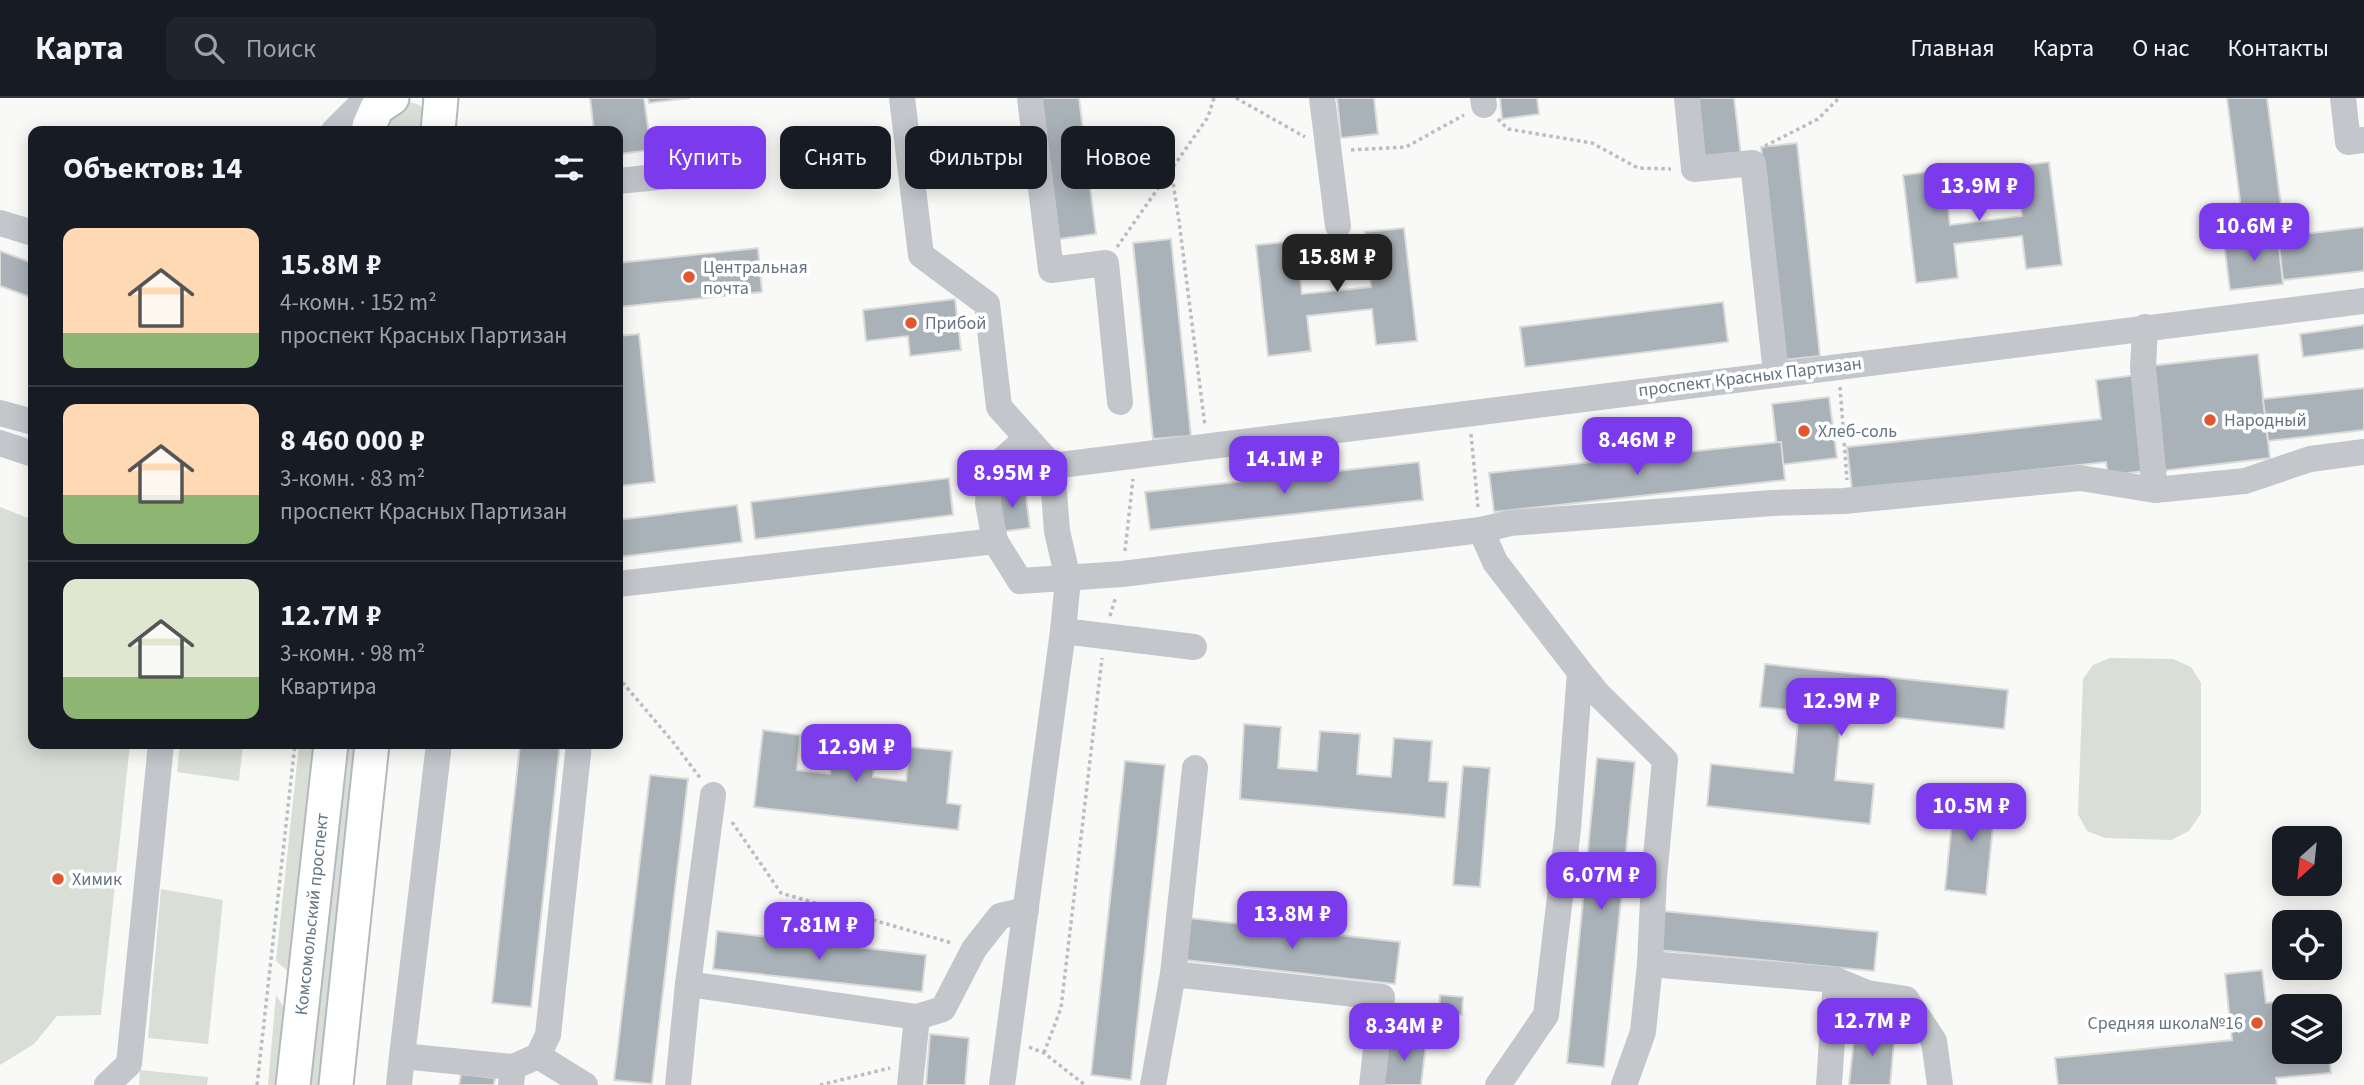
<!DOCTYPE html>
<html lang="ru">
<head>
<meta charset="utf-8">
<style>
	body { margin:0; font-family:"Source Sans 3",sans-serif; background:#20242c; color:#f1f3f6; height:100vh; display:flex; flex-direction:column; font-size:26px; white-space:nowrap }
	* { box-sizing:border-box; margin:0 }
	p { font-size:23px; color:#9ea1a6 }
	.icon { flex:none; width:38px; height:38px; fill:none; stroke:currentColor; stroke-width:2; stroke-linecap:round; stroke-linejoin:round }
	.map { position:relative; flex:1; overflow:hidden }
	.details { position:absolute; left:28px; top:28px; width:595px; height:623px; display:flex; flex-direction:column; background:#171b24; border-radius:14px; box-shadow:0 4px 18px #0003 }
	.details>* { flex:none }
	.banner { position:absolute; left:644px; top:28px; width:665px; height:63px; display:flex; gap:14px }
	.needle { width:46px; rotate:207deg }
	.tools { position:absolute; left:2272px; top:728px; display:grid; gap:14px }
	.tools a { display:grid; place-items:center; width:70px; height:70px; border-radius:14px; background:#171b24; box-shadow:0 4px 18px #0003; font-size:35px }
	.price { position:absolute; translate:-50% -60px; padding:0 16px; border-radius:14px; background:#7c3aed; color:#fff; font-size:23px; line-height:46px; filter:drop-shadow(0 2px 4px #0008) }
	.price::after { content:''; position:absolute; left:50%; top:42px; width:21px; height:16px; margin-left:-10px; background:inherit; clip-path:polygon(0 0,100% 0,50% 100%) }
	.price.selected { background:#222; color:#fff }
	ul { padding:0; list-style:none }
	li { display:flex; align-items:center; gap:21px; height:175px; padding:0 35px }
	li+li { border-top:2px solid #363941 }
	li span { display:grid; place-items:center; flex:none; width:196px; height:140px; border-radius:14px; color:#555 }
	li>.icon { margin-inline-start:auto }
	span .icon { width:84px; height:84px; fill:#fffc; stroke-width:1 }
	li b { font-size:30px }
	h2 { display:flex; justify-content:space-between; align-items:center; height:84px; padding:0 35px; font-size:30px }
	.chip { padding:0 24px; border-radius:14px; background:#171b24; box-shadow:0 4px 18px #0003; font-size:24px; line-height:63px }
	.chip.selected { background:#7c3aed; color:#fff }
	header { display:flex; align-items:center; gap:42px; box-sizing:border-box; height:98px; padding:0 35px; background:#171b24; border-bottom:2px solid #363941 }
	header strong { font-size:33px }
	nav { display:flex; gap:38px; margin-inline-start:auto; font-size:24px }
	.search { width:490px; height:63px; background:#20242c; display:flex; align-items:center; gap:18px; box-sizing:border-box; padding:0 24px; border-radius:14px; color:#9ea1a6; font-size:26px }
	.map>svg:first-child { display:block }
</style>
</head>
<body>
<header>
<strong>Карта</strong>
<div class="search"><svg class="icon" aria-label="search" viewBox="0 0 24 24"><circle cx="10" cy="10" r="6"/><path d="M15 15l6 6"/></svg>Поиск</div>
<nav><a>Главная</a><a>Карта</a><a>О нас</a><a>Контакты</a></nav>
</header>
<div class="map">
<svg width="2364" height="987" viewBox="0 0 2364 987">
	<rect width="100%" height="100%" fill="#f9f9f7"/>
	<!-- green -->
	<g fill="#d9ded6">
		<path d="M399 3C420 4 431 10 429 33H381Z"/>
		<path d="M0 409 33 422V646H130L101 917 57 918 34 946 0 967Z"/>
		<path d="M2110 560 2173 561 2191 569 2201 585V715L2189 733 2171 742 2105 740 2087 733 2078 716 2083 581 2093 567Z"/>
		<path d="M180 646H243L239 683 177 674Z"/>
		<path d="M299 646H322L296 880 276 863Z"/>
		<path d="M342 646H362L326 987H307Z"/>
		<path d="M161 791 223 802 208 946 148 940Z"/>
		<path d="M276 897 292 922 285 987H268Z"/>
		<path d="M140 972 208 979 207 987H139Z"/>
	</g>
	<!-- building -->
	<g fill="#a9b2b8" stroke="#dbdbd9" stroke-width="2">
		<path d="M590 0H644L651 52 618 56V33H594Z"/>
		<path d="M648 0H690L649 5Z"/>
		<path d="M1041 0H1079L1096 136 1059 141Z"/>
		<path d="M1337 0H1374L1378 36 1341 40Z"/>
		<path d="M1500 0H1537L1539 16 1502 21Z"/>
		<path d="M1695 0H1734L1741 58 1702 62Z"/>
		<path d="M2227 0H2267L2285 138 2245 142Z"/>
		<path d="M1797 45 1820 258 1783 262 1761 49Z"/>
		<path d="M2049 64 2062 167 2026 171 2022 138 1954 146 1958 180 1916 185 1903 77 1944 72 1950 127 2022 118 2016 68Z"/>
		<path d="M2364 129V173L2283 182 2278 139Z"/>
		<path d="M1404 130 1417 243 1376 247 1372 211 1307 218 1311 253 1268 258 1256 147 1296 143 1302 196 1371 189 1365 134Z"/>
		<path d="M2278 139 2283 186 2230 192 2224 145Z"/>
		<path d="M1171 141 1191 338 1153 341 1133 145Z"/>
		<path d="M758 150 762 194 618 209V165Z"/>
		<path d="M0 153 33 165V200L0 188Z"/>
		<path d="M955 201 961 252 910 258 908 238 866 243 863 212Z"/>
		<path d="M1723 204 1728 244 1525 269 1520 229Z"/>
		<path d="M2364 227V251L2303 259 2300 236Z"/>
		<path d="M639 236 655 384 618 388V238Z"/>
		<path d="M2258 256 2270 360 2161 373 2149 268Z"/>
		<path d="M2136 277 2147 373 2108 377 2106 364 1852 392 1847 349 2101 321 2096 282Z"/>
		<path d="M2364 290V332L2268 343 2263 301Z"/>
		<path d="M1829 299 1837 360 1779 367 1772 306Z"/>
		<path d="M1781 344 1785 382 1494 414 1489 375Z"/>
		<path d="M1419 364 1423 402 1150 432 1145 394Z"/>
		<path d="M949 380 953 417 755 441 751 404Z"/>
		<path d="M1025 390 1030 430 999 434 994 393Z"/>
		<path d="M737 407 742 444 618 459V422Z"/>
		<path d="M1765 566 2008 592 2004 631 1842 614 1835 682 1874 686 1870 726 1707 708 1711 666 1793 675 1799 613 1760 609Z"/>
		<path d="M1244 626 1281 629 1278 670 1317 673 1320 633 1360 636 1357 676 1391 679 1394 640 1432 643 1429 683 1448 684 1445 720 1240 701Z"/>
		<path d="M763 632 800 637 797 672 830 676 834 640 877 645 873 679 906 683 910 649 952 653 947 705 961 707 958 732 754 709Z"/>
		<path d="M520 646H560L531 909 492 905Z"/>
		<path d="M1597 660 1635 664 1604 969 1567 965Z"/>
		<path d="M1125 663 1165 667 1131 982 1091 977Z"/>
		<path d="M1463 668 1490 670 1480 789 1453 787Z"/>
		<path d="M650 677 688 681 652 986 614 982Z"/>
		<path d="M1955 694 1996 698 1986 797 1945 792Z"/>
		<path d="M1662 813 1878 834 1874 873 1658 852Z"/>
		<path d="M1189 820 1400 844 1395 886 1185 862Z"/>
		<path d="M717 833 926 857 922 894 713 871Z"/>
		<path d="M2262 872 2266 905 2323 899 2324 908H2284V954H2329L2331 975 2276 980 2277 987H2058L2055 960 2232 942 2225 876Z"/>
		<path d="M1440 897 1463 899 1462 917 1439 915Z"/>
		<path d="M1855 931 1895 934 1890 987H1849Z"/>
		<path d="M930 936 969 940 965 987H926Z"/>
		<path d="M1388 942 1426 946 1421 987H1383Z"/>
		<path d="M461 976 495 980 494 987H459Z"/>
	</g>
	<g fill="none" stroke-linecap="round" stroke-linejoin="round">
		<defs>
			<g id="major">
				<path d="M369 28 377 10 392 0"/>
				<path d="M438 33 441 0"/>
				<path d="M293 987 331 646"/>
				<path d="M336 987 372 646"/>
			</g>
		</defs>
		<!-- major casing -->
		<use href="#major" stroke="#b4b9bd" stroke-width="37"/>
		<!-- path -->
		<g stroke="#bbbec1" stroke-width="3.5" stroke-dasharray="3.5 3.5" stroke-linecap="butt">
			<path d="M1236 0 1305 39"/>
			<path d="M1498 21 1508 31 1592 45 1638 70 1671 71"/>
			<path d="M1765 48 1818 21 1839 0"/>
			<path d="M1351 52 1406 49 1464 17"/>
			<path d="M1171 72 1179 123 1205 328"/>
			<path d="M1117 149 1208 19 1214 0"/>
			<path d="M1840 289 1847 382"/>
			<path d="M1471 336 1478 409"/>
			<path d="M1125 453 1133 381"/>
			<path d="M1110 518 1116 498"/>
			<path d="M618 579 673 644 701 681"/>
			<path d="M732 724 781 795 952 845"/>
			<path d="M1029 949 1044 955 1085 987"/>
			<path d="M1044 955 1061 910 1102 560"/>
			<path d="M257 987 295 646"/>
			<path d="M820 987 890 970"/>
		</g>
		<!-- minor -->
		<g stroke="#c3c7cb" stroke-width="26">
			<path d="M902 0 921 157 987 206 999 309 1052 368 1057 433 1068 481 1063 533 1002 987"/>
			<path d="M1030 0 1051 172 1106 165 1120 304"/>
			<path d="M1322 0 1338 128"/>
			<path d="M1483 0 1484 7"/>
			<path d="M1687 0 1694 71 1753 65 1776 275"/>
			<path d="M2343 0 2348 44 2364 42"/>
			<path d="M334 33 365 2"/>
			<path d="M618 83 679 77"/>
			<path d="M0 125 33 135"/>
			<path d="M2145 229 2143 270 2155 392"/>
			<path d="M0 315 33 324"/>
			<path d="M1027 340 990 373 988 405 995 443 1020 483 1122 476 1481 432 1510 425 1772 405 1844 403 2080 380 2155 392 2245 383 2310 361 2364 354"/>
			<path d="M0 345 33 356"/>
			<path d="M1052 368 2364 203"/>
			<path d="M1481 432 1495 464 1580 574 1598 596 1665 662 1654 780 1650 866 1836 882 1829 987"/>
			<path d="M618 486 995 443"/>
			<path d="M1063 533 1194 549"/>
			<path d="M439 646 402 958 513 969 511 987"/>
			<path d="M1173 876 1382 899 1372 987"/>
			<path d="M1836 882 1867 895 1906 901 1934 943 1940 987"/>
			<path d="M688 886 713 697"/>
			<path d="M538 958 585 987"/>
			<path d="M513 969 538 958 548 937 579 646"/>
			<path d="M107 987 129 966 161 646"/>
			<path d="M399 987 402 958"/>
			<path d="M678 987 688 886 917 919 943 911 974 851 1000 818 1026 812"/>
			<path d="M910 987 917 919"/>
			<path d="M1153 987 1173 876 1195 670"/>
			<path d="M1498 987 1546 917 1568 731 1580 574"/>
			<path d="M1624 987 1643 934 1650 866"/>
		</g>
		<!-- major -->
		<use href="#major" stroke="#fff" stroke-width="33"/>
	</g>
	<!-- markers -->
	<g fill="#e2572e" stroke="#fff" stroke-width="2.5">
		<circle cx="689" cy="179" r="7"/>
		<circle cx="911" cy="225" r="7"/>
		<circle cx="2210" cy="322" r="7"/>
		<circle cx="1804" cy="333" r="7"/>
		<circle cx="58" cy="781" r="7"/>
		<circle cx="2257" cy="925" r="7"/>
	</g>
	<g text-anchor="middle" dominant-baseline="central" stroke-width="7" stroke-linejoin="round" paint-order="stroke">
		<!-- poi labels -->
		<g font-size="18" fill="#657582" stroke="#fff" text-anchor="start">
			<text x="703" y="169">Центральная<tspan x="703" dy="21">почта</tspan></text>
			<text x="925" y="225">Прибой</text>
			<text x="2224" y="322">Народный</text>
			<text x="1818" y="333">Хлеб-соль</text>
			<text x="72" y="781">Химик</text>
			<text x="2243" y="925" text-anchor="end">Средняя школа№16</text>
		</g>
		<!-- street labels -->
		<g font-size="18" fill="#657582" stroke="#fff">
			<text transform="translate(1750 279) rotate(-7)">проспект Красных Партизан</text>
			<text transform="translate(312 816) rotate(-84)">Комсомольский проспект</text>
		</g>
	</g>
</svg>
<div class="tools">
<a><svg class="needle" viewBox="-14 -14 28 28"><path d="M0-13l5 13h-10z" fill="#e53935"/><path d="M0 13l5-13h-10z" fill="#9ea1a6"/></svg></a>
<a><svg class="icon" aria-label="locate" viewBox="0 0 24 24"><circle cx="12" cy="12" r="6"/><path d="M12 2v4M12 18v4M2 12h4M18 12h4"/></svg></a>
<a><svg class="icon" aria-label="layers" viewBox="0 0 24 24"><path d="M12 4l9 5-9 5-9-5zM3 14l9 5 9-5"/></svg></a>
</div>
<b class="price" style="left:1979px;top:125px">13.9M ₽</b>
<b class="price" style="left:2254px;top:165px">10.6M ₽</b>
<b class="price selected" style="left:1337px;top:196px">15.8M ₽</b>
<b class="price" style="left:1637px;top:379px">8.46M ₽</b>
<b class="price" style="left:1284px;top:398px">14.1M ₽</b>
<b class="price" style="left:1012px;top:412px">8.95M ₽</b>
<b class="price" style="left:1841px;top:640px">12.9M ₽</b>
<b class="price" style="left:856px;top:686px">12.9M ₽</b>
<b class="price" style="left:1971px;top:745px">10.5M ₽</b>
<b class="price" style="left:1601px;top:814px">6.07M ₽</b>
<b class="price" style="left:1292px;top:853px">13.8M ₽</b>
<b class="price" style="left:819px;top:864px">7.81M ₽</b>
<b class="price" style="left:1872px;top:960px">12.7M ₽</b>
<b class="price" style="left:1404px;top:965px">8.34M ₽</b>
<div class="banner">
<a class="chip selected">Купить</a>
<a class="chip">Снять</a>
<a class="chip">Фильтры</a>
<a class="chip">Новое</a>
</div>
<section class="details">
<h2>Объектов: 14<svg class="icon" aria-label="filters" viewBox="0 0 24 24"><path d="M4 7h16M4 17h16"/><circle cx="9" cy="7" r="2"/><circle cx="15" cy="17" r="2"/></svg></h2>
<ul>
<li><span style="background:linear-gradient(#ffd9b3 75%,#8fb573 0)"><svg class="icon" aria-label="home" viewBox="0 0 24 24"><path d="M3 11l9-7 9 7M6 9v11h12V9"/></svg></span><div><b>15.8M ₽</b><p>4-комн. · 152 m²</p><p>проспект Красных Партизан</p></div></li>
<li><span style="background:linear-gradient(#ffd9b3 65%,#8fb573 0)"><svg class="icon" aria-label="home" viewBox="0 0 24 24"><path d="M3 11l9-7 9 7M6 9v11h12V9"/></svg></span><div><b>8 460 000 ₽</b><p>3-комн. · 83 m²</p><p>проспект Красных Партизан</p></div></li>
<li><span style="background:linear-gradient(#dfe7d0 70%,#8fb573 0)"><svg class="icon" aria-label="home" viewBox="0 0 24 24"><path d="M3 11l9-7 9 7M6 9v11h12V9"/></svg></span><div><b>12.7M ₽</b><p>3-комн. · 98 m²</p><p>Квартира</p></div></li>
</ul>
</section>
</div>
</body>
</html>
